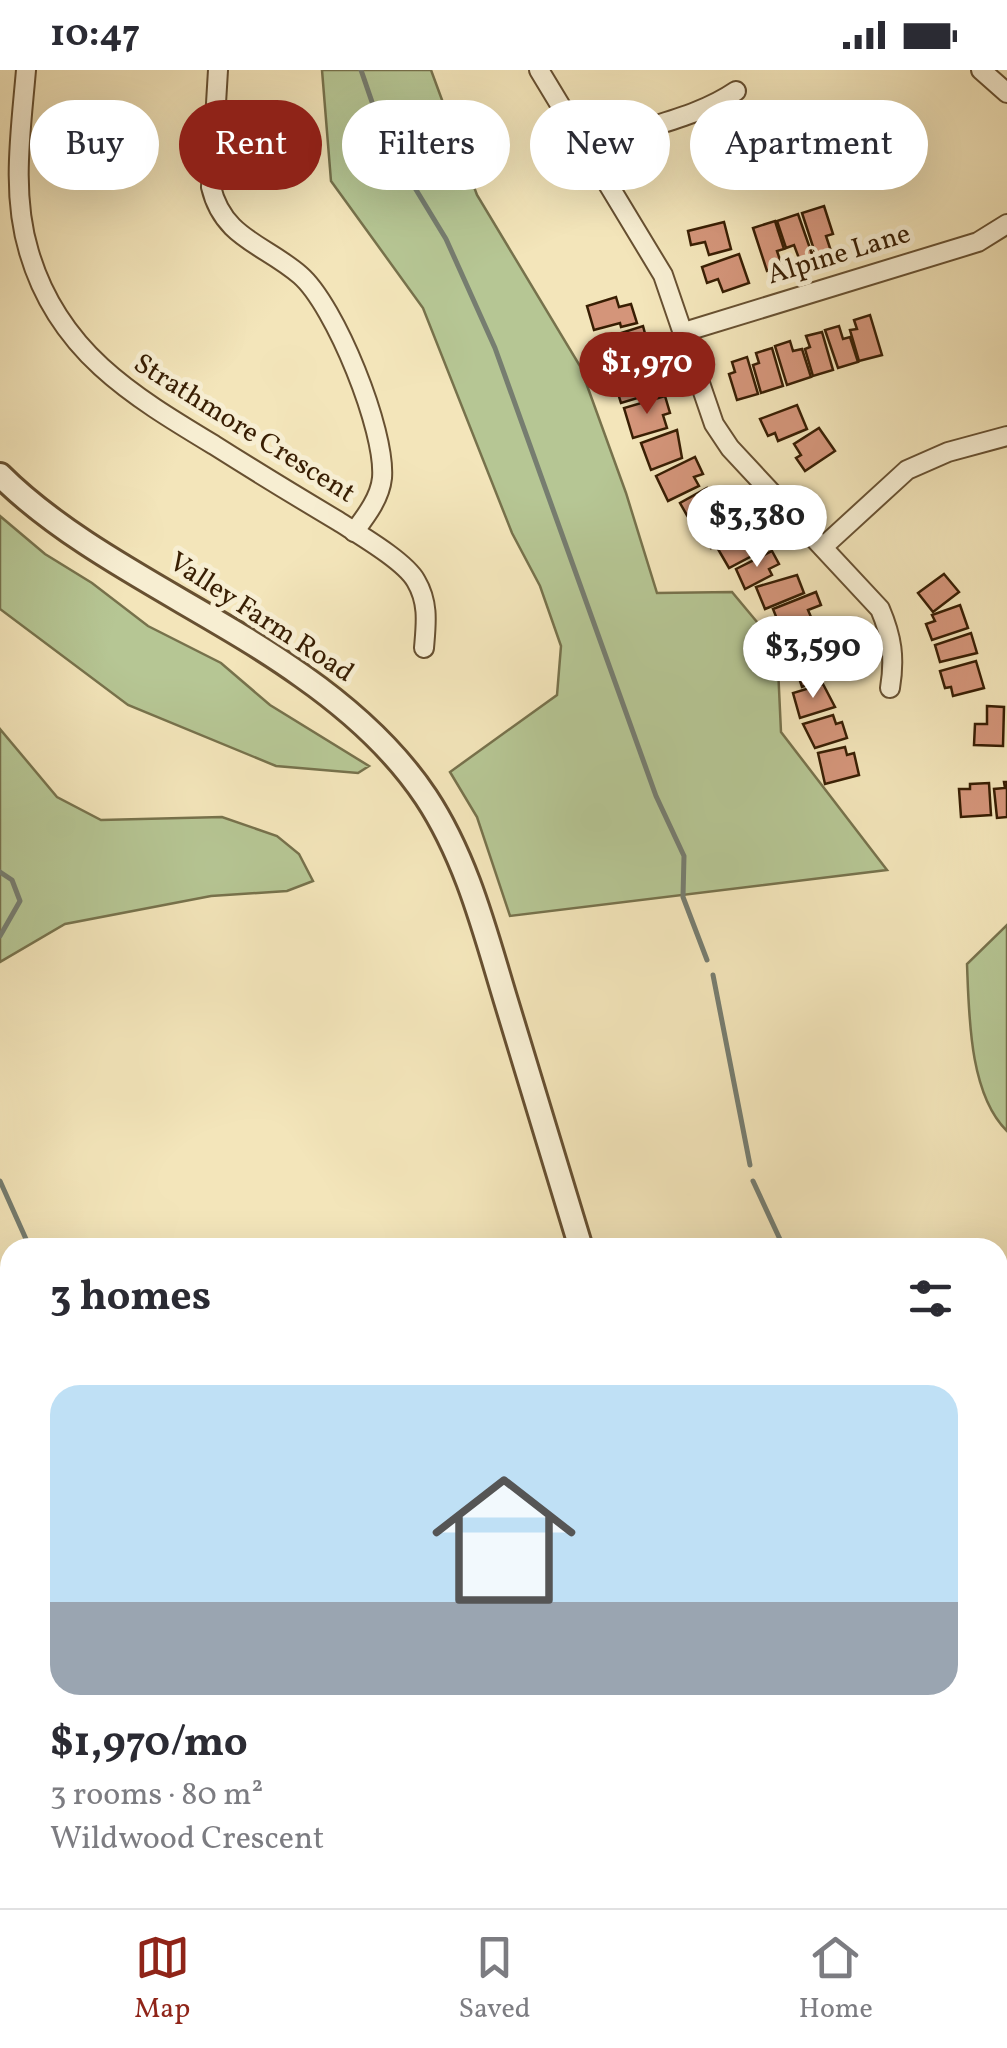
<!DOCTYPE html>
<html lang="en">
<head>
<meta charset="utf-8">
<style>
	body { margin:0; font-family:Vollkorn,serif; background:#f2f2f3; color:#2b2b33; height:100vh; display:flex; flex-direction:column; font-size:38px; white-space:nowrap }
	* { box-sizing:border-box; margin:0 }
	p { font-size:32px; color:#7c7c81 }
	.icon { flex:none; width:55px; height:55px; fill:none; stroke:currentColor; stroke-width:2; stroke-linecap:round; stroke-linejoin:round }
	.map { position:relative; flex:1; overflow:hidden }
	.sheet { position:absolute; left:0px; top:1168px; width:1008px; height:672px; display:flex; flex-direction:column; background:#fff; border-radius:30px 30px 0 0; box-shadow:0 10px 40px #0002 }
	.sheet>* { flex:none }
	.top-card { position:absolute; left:30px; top:30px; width:948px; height:90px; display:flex; gap:20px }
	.price { position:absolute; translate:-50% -85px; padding:0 22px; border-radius:35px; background:#fff; color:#222; font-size:32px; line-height:65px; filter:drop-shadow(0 2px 5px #0008) }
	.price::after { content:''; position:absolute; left:50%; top:60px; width:30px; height:22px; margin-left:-15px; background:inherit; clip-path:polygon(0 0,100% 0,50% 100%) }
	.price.current { background:#8f2418; color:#fff }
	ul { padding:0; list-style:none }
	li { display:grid; align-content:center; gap:20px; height:530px; padding:0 50px }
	li span { display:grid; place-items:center; height:310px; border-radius:30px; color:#555 }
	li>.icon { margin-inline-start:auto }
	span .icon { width:180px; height:180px; fill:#fffc; stroke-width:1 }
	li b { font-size:42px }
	h2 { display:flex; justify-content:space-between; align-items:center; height:120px; padding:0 50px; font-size:42px }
	.pill { padding:0 35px; border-radius:45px; background:#fff; box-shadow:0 10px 40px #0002; font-size:35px; line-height:90px }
	.pill.current { background:#8f2418; color:#fff }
	.status { display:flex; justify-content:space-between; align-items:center; height:70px; padding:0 50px; background:#fff; direction:ltr }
	.status svg { height:28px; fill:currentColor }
	.menu { display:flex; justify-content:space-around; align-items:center; height:140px; border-top:2px solid #e1e1e2; background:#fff; font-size:28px; color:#7c7c81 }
	.menu a { display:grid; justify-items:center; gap:5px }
	.menu .current { color:#8f2418 }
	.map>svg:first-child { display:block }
</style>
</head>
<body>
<div class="status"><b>10:47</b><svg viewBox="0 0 49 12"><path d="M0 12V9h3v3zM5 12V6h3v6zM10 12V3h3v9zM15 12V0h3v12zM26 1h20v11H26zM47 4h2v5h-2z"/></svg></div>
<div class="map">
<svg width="1007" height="1838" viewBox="0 0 1007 1838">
	<rect width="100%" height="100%" fill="#f3e5ba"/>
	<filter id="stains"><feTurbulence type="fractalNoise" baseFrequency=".002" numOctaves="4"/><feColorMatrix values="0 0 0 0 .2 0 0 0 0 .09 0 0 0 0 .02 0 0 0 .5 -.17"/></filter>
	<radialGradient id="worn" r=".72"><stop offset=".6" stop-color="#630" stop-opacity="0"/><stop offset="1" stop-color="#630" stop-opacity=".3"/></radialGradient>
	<!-- green -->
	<g fill="#b6c694" stroke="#77724c" stroke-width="2.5">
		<path d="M322 0H431L477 125 580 296 626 423 657 523 732 522 777 576 781 662 887 800 510 846 477 747 450 702 557 625 561 576 540 516 512 463 423 238 331 111Z"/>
		<path d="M0 446 45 484 92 513 148 556 221 593 270 635 369 696 358 703 276 696 128 635 0 539Z"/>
		<path d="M0 659 57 727 101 750 222 747 277 766 299 784 313 811 287 821 211 826 65 854 0 892Z"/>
		<path d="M1007 855V1061C969 1024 969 944 967 894Z"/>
		<path d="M998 1198 1007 1205V1756L998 1767Z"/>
	</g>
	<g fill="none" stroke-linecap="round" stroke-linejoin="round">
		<!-- stream -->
		<g stroke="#767d70" stroke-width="5">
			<path d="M361 0 384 67 446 169 495 278 656 726 684 786 683 827 707 890"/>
			<path d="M0 802 12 810 20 831 0 866"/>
			<path d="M713 905 750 1095"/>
			<path d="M0 1111 30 1178"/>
			<path d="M753 1111 784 1178"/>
			<path d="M998 1207 1007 1209"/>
		</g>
	</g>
	<!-- building -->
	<g fill="#d4957a" stroke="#381e03" stroke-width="2.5">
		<path d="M824 136 833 164 826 166 831 181 816 186 802 143Z"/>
		<path d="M798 144 813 187 800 191 794 175 786 178 777 151Z"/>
		<path d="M775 151 784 179 777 181 782 196 767 201 753 158Z"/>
		<path d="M724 152 731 179 709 185 705 172 691 175 688 161Z"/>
		<path d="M739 184 749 213 723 222 718 209 707 213 702 197Z"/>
		<path d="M616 227 619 237 631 234 637 253 621 257 620 253 594 260 587 236Z"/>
		<path d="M870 245 882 285 859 291 850 260 857 259 854 250Z"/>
		<path d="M643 256 647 271 638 274 642 287 610 296 602 269Z"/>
		<path d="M839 256 843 269 850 267 858 292 838 298 825 260Z"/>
		<path d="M822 262 833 300 813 306 805 279 810 277 806 266Z"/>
		<path d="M790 271 793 281 802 279 811 307 787 315 775 276Z"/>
		<path d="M772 278 783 316 761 323 753 295 759 293 756 283Z"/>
		<path d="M747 287 758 324 737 330 729 304 735 302 732 292Z"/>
		<path d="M645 294 649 308 656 306 661 321 621 333 612 304Z"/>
		<path d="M665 326 670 343 663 345 667 358 633 368 624 338Z"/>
		<path d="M797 335 807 359 778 371 775 363 768 366 760 349Z"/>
		<path d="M819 358 835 381 805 401 796 388 801 385 794 374Z"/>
		<path d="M677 360 682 388 651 400 641 373Z"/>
		<path d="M695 387 703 404 694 407 699 416 668 431 656 406Z"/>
		<path d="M707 418 712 427 720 423 728 436 693 456 680 433Z"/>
		<path d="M734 438 746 457 711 478 699 459Z"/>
		<path d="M758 462 767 478 729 498 718 479Z"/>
		<path d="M772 481 779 494 769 499 772 505 745 519 736 499Z"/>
		<path d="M944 504 959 522 933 542 918 523Z"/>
		<path d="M797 505 804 523 765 539 756 517Z"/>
		<path d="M816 522 821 535 808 540 811 547 781 559 773 539Z"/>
		<path d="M960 535 968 558 932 570 926 554 935 551 932 545Z"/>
		<path d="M836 548 841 561 827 566 830 575 801 585 793 564Z"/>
		<path d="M971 563 977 583 940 592 935 575Z"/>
		<path d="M828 581 833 606 802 617 794 593Z"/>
		<path d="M976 591 984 618 953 626 951 617 945 618 940 601Z"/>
		<path d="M823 614 835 637 800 648 793 623Z"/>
		<path d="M987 636 1004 637 1003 676 974 675 975 654H987Z"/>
		<path d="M833 645 836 654 842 652 847 668 815 678 803 654Z"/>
		<path d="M845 677 847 685 854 683 859 705 825 714 818 683Z"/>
		<path d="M1004 712H1007V747L997 748 994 719 1005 718Z"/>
		<path d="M989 713 991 745 961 747 959 719H970V714Z"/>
	</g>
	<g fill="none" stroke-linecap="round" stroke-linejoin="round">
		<defs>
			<g id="minor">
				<path d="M26 0C21 60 11 123 29 182 58 281 131 325 214 375 255 401 296 426 338 451 358 464 405 491 416 511 429 533 426 554 424 578"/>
				<path d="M218 0 211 117C223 168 264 174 300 205 335 235 386 361 382 408 380 428 366 446 354 462"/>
				<path d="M539 0 663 205 714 354 730 378 880 539C892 567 895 588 890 618"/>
				<path d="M981 0 1007 23"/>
				<path d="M589 80C637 56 692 51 736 21"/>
				<path d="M684 262 978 172 1007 154"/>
				<path d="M823 477 907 400 948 382 1007 366"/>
				<path d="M0 1663 10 1667"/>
				<path d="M132 1830 134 1838"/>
				<path d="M607 1830 609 1838"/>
			</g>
			<g id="tertiary">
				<path d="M0 405C80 485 209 539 302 606 349 639 394 679 426 727 467 789 485 862 506 931 531 1013 556 1095 581 1178"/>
				<path d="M834 1830 840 1838"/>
			</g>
		</defs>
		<!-- minor casing -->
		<use href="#minor" stroke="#675031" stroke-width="22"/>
		<!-- tertiary casing -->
		<use href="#tertiary" stroke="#675031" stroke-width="28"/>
		<!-- minor -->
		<use href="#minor" stroke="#f7eed2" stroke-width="18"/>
		<!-- tertiary -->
		<use href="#tertiary" stroke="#f7eed2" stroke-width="22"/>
	</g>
	<g text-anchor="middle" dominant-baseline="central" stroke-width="10" stroke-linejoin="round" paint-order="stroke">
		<!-- street labels -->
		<g font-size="28" fill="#381e03" stroke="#f7eed2">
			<text transform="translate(839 185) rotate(-17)">Alpine Lane</text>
			<text transform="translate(244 359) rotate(32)">Strathmore Crescent</text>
			<text transform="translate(261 548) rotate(33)">Valley Farm Road</text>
		</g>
	</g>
	<rect width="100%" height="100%" filter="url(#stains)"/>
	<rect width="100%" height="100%" fill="url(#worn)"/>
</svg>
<b class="price current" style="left:647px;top:347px">$1,970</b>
<b class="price" style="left:757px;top:500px">$3,380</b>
<b class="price" style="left:813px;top:631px">$3,590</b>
<div class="top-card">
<a class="pill">Buy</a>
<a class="pill current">Rent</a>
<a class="pill">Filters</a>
<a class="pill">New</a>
<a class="pill">Apartment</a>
</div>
<section class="sheet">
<h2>3 homes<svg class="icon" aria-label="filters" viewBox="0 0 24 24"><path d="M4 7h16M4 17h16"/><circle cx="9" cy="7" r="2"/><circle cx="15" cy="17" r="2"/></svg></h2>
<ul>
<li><span style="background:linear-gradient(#bfe0f5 70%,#9aa5b1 0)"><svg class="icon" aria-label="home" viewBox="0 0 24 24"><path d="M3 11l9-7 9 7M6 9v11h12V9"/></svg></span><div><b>$1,970/mo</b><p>3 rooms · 80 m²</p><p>Wildwood Crescent</p></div></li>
</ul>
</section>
</div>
<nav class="menu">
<a class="current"><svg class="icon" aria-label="map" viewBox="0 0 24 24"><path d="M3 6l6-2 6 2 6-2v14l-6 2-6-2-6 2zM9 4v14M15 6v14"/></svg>Map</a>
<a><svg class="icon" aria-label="saved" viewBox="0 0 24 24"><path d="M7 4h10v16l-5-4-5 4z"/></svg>Saved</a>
<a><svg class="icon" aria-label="home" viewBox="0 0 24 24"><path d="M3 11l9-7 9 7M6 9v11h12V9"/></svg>Home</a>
</nav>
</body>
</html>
